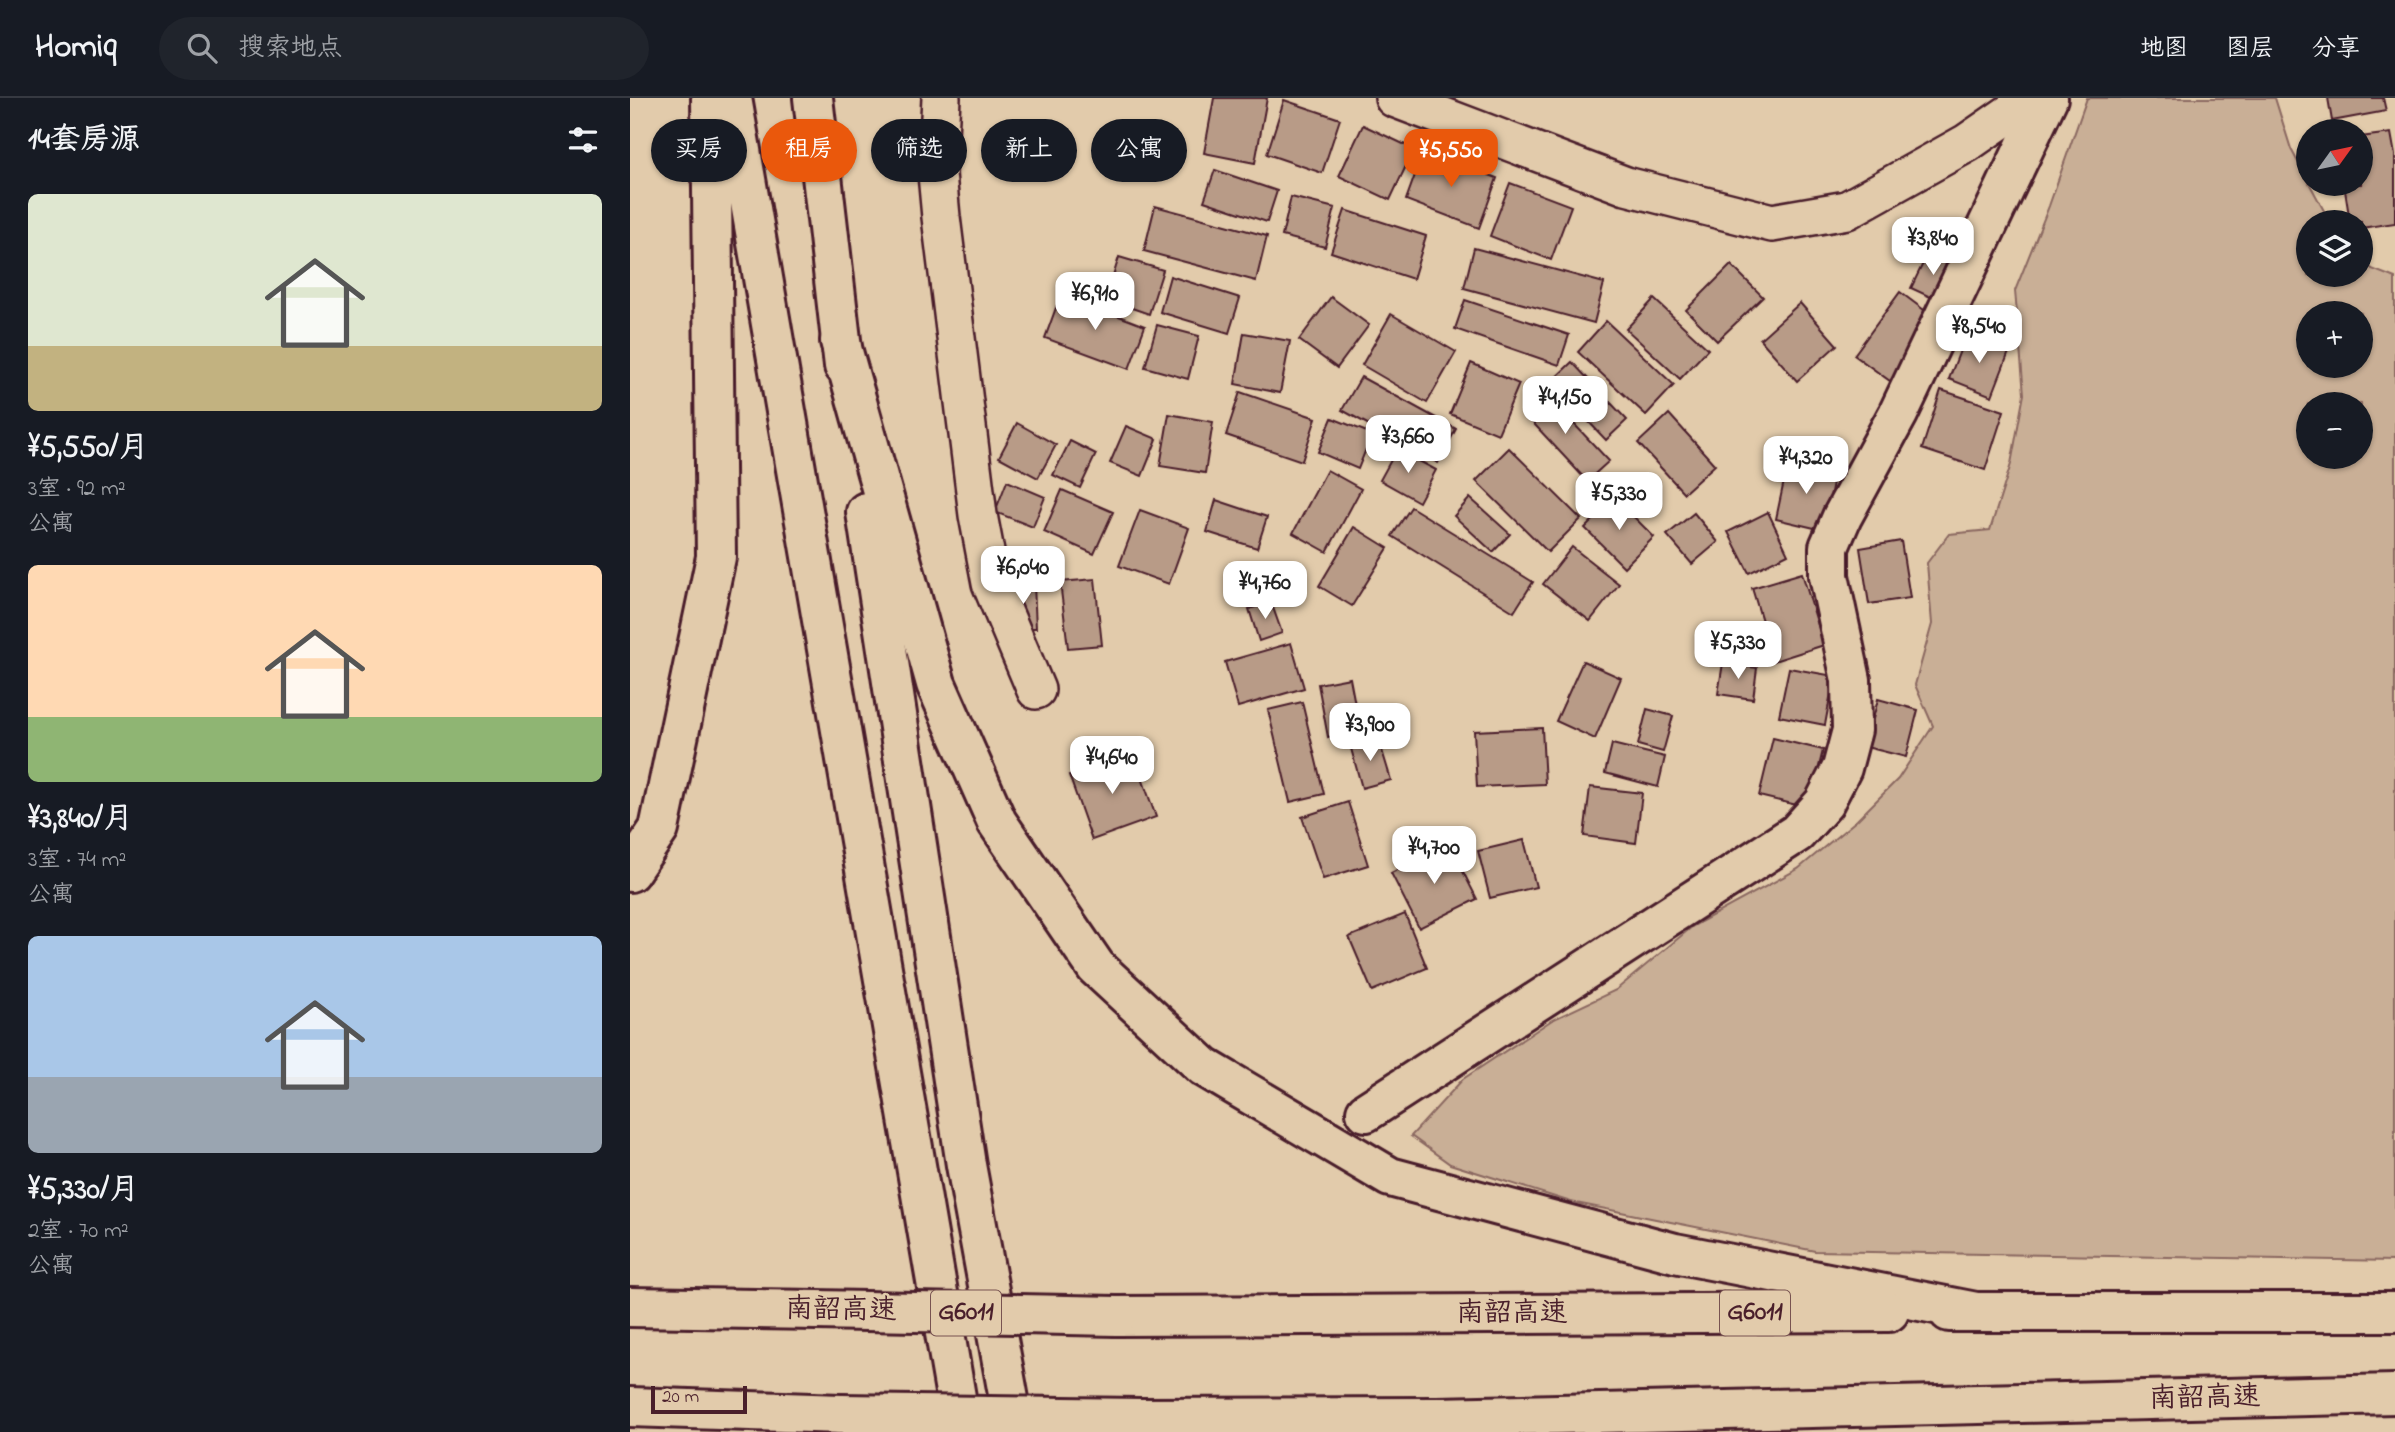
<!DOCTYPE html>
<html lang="zh">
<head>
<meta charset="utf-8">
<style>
	body { margin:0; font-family:"Indie Flower","LXGW WenKai TC",sans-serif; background:#20242c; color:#f1f3f6; height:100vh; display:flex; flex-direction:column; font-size:26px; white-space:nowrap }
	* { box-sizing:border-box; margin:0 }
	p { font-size:23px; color:#9ea1a6 }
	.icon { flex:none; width:38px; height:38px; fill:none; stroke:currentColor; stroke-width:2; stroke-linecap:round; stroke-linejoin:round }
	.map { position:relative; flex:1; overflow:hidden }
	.panel { display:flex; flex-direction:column; background:#171b24; width:630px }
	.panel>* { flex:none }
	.banner { position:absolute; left:21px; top:21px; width:665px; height:63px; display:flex; gap:14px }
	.needle { width:46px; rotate:57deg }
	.fabs { position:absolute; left:1666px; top:21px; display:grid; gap:14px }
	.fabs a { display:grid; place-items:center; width:77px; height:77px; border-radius:50%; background:#171b24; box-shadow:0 2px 5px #0004; font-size:35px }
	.scale { position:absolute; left:21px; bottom:18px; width:96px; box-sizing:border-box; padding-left:7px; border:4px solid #4a1f2b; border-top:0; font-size:19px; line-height:24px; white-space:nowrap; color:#4a1f2b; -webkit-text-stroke:5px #e2cbab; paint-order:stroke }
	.price { position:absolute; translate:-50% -60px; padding:0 16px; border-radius:14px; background:#fff; color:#222; font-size:23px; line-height:46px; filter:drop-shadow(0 2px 4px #0008) }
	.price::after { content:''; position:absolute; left:50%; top:42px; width:21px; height:16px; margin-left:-10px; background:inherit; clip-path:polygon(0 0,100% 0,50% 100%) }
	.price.on { background:#ea580c; color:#fff }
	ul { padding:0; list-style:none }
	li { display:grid; align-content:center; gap:14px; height:371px; padding:0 28px }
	li span { display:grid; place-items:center; height:217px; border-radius:10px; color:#555 }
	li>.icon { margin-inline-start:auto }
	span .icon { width:126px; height:126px; fill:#fffc; stroke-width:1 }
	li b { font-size:30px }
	h2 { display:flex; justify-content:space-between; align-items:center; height:84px; padding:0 28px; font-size:30px }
	.tag { padding:0 24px; border-radius:32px; background:#171b24; box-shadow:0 2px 5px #0004; font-size:24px; line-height:63px }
	.tag.on { background:#ea580c; color:#fff }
	header { display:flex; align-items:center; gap:42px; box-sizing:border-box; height:98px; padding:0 35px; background:#171b24; border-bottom:2px solid #363941 }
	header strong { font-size:33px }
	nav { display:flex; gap:38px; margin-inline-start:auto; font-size:24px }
	.search { width:490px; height:63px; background:#20242c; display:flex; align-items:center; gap:18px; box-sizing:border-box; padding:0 24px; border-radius:38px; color:#9ea1a6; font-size:26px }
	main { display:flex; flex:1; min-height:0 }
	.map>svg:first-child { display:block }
</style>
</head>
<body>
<header>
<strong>Homiq</strong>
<div class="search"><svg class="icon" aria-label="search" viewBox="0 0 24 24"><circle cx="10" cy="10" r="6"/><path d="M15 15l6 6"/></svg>搜索地点</div>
<nav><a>地图</a><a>图层</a><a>分享</a></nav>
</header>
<main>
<section class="panel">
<h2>14套房源<svg class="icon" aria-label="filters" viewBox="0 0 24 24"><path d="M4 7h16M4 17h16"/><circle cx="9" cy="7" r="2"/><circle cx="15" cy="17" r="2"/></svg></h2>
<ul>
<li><span style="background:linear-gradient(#dfe7d0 70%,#c2b280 0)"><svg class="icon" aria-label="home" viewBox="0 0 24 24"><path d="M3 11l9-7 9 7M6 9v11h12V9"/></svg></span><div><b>¥5,550/月</b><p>3室 · 92 m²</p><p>公寓</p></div></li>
<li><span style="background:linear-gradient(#ffd9b3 70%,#8fb573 0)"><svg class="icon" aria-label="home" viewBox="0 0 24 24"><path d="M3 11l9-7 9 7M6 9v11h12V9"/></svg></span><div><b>¥3,840/月</b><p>3室 · 74 m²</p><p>公寓</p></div></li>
<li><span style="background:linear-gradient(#a9c7e8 65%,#9aa5b1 0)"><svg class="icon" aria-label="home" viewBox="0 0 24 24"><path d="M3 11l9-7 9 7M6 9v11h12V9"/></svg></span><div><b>¥5,330/月</b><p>2室 · 70 m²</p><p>公寓</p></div></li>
</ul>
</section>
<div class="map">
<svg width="1765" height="1334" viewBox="0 0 1765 1334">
	<rect width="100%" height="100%" fill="#e2cbab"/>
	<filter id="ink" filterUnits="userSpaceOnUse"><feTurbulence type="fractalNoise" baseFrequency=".0143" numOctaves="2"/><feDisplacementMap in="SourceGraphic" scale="14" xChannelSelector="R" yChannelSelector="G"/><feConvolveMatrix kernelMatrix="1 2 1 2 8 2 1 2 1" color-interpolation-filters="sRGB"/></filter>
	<g filter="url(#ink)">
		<!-- green -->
		<path fill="#c9af96" stroke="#8a6760" stroke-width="2" fill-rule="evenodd" d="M1457 0H1645L1661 51 1700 124H1678V177H1731V160L1742 171 1765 180V1163L1185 1153 941 1104 820 1066 781 1038 833 981 922 922 986 892 1063 828 1168 771 1227 722 1268 681 1303 628 1285 587 1302 526 1297 465 1319 436 1360 432 1381 366 1394 296 1385 193 1419 108ZM1678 215H1731V268H1678ZM1678 306H1731V359H1678Z"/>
		<!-- building -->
		<g fill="#b89b87" stroke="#4a1f2b" stroke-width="2">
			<path d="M584 0H637L625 65 574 55Z"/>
			<path d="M1698 0H1753L1756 13 1702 23Z"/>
			<path d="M654 2 710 21 692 75 637 56Z"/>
			<path d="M733 27 784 51 760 102 709 78Z"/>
			<path d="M1761 35 1765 57V125L1731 130V124H1720L1714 86H1731V39Z"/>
			<path d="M794 52 867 80 849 130 776 102Z"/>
			<path d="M585 72 647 93 637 124 574 103Z"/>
			<path d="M880 85 941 108 921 162 860 138Z"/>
			<path d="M661 99 705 110 695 149 652 138Z"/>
			<path d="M525 108 637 138 626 183 514 153Z"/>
			<path d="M715 112 796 138 783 181 701 154Z"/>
			<path d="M844 150 974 185 964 225 834 190Z"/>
			<path d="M1298 155 1326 168 1309 203 1281 190Z"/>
			<path d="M489 159 533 172 519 216 476 201Z"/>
			<path d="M1101 167 1133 199 1087 243 1056 212Z"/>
			<path d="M540 178 610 200 599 235 530 214Z"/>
			<path d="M1270 194 1306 221 1260 283 1224 257Z"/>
			<path d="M431 196 515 228 499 271 415 240Z"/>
			<path d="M701 199 739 227 707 270 669 242Z"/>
			<path d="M1024 201 1078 251 1050 281 996 231Z"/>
			<path d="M835 202 939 237 929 267 825 231Z"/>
			<path d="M1170 205 1207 247 1167 283 1130 241Z"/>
			<path d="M761 216 826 254 797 305 732 267Z"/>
			<path d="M976 223 1044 287 1016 317 948 254Z"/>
			<path d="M527 227 569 238 558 281 515 269Z"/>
			<path d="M614 235 660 243 650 295 605 286Z"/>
			<path d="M1336 237 1379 254 1362 298 1319 281Z"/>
			<path d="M942 264 997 322 976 342 921 284Z"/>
			<path d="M841 265 889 286 868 336 820 316Z"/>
			<path d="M731 279 826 331 808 365 712 312Z"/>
			<path d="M1311 292 1374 313 1355 372 1292 351Z"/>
			<path d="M913 293 979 363 957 383 892 313Z"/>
			<path d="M610 294 686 320 672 363 596 337Z"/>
			<path d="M539 316 583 324 575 375 530 368Z"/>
			<path d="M1039 316 1085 367 1054 395 1008 345Z"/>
			<path d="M702 320 742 336 728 371 688 354Z"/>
			<path d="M387 325 426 347 408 380 369 359Z"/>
			<path d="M496 328 527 341 512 378 480 365Z"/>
			<path d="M440 343 466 356 450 390 423 377Z"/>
			<path d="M879 350 951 421 918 454 846 383Z"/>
			<path d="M767 351 806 372 789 404 750 382Z"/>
			<path d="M1158 364 1205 375 1193 432 1146 421Z"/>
			<path d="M697 372 731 391 697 454 663 435Z"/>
			<path d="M377 383 415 399 403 429 365 414Z"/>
			<path d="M432 392 483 414 464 456 414 434Z"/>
			<path d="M840 400 880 436 863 454 824 418Z"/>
			<path d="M985 400 1024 439 994 469 955 430Z"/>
			<path d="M586 402 637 419 627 450 577 434Z"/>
			<path d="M781 409 903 484 884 514 762 438Z"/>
			<path d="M510 412 559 430 539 486 489 468Z"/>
			<path d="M1138 414 1158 456 1119 475 1098 434Z"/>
			<path d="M1064 415 1088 444 1062 466 1037 437Z"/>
			<path d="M724 429 758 450 722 508 689 488Z"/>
			<path d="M1271 443 1280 500 1239 506 1230 450Z"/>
			<path d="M942 449 989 486 960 523 913 486Z"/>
			<path d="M1172 475 1194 547 1144 563 1122 490Z"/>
			<path d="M465 481 472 547 438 550 430 484Z"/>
			<path d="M380 486H404L406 530H382Z"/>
			<path d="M641 504 652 535 629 543 619 511Z"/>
			<path d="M661 545 674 590 608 609 595 564Z"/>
			<path d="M953 563 991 580 965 641 926 623Z"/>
			<path d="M1093 565 1127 570 1123 601 1088 596Z"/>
			<path d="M1159 570 1204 578 1195 627 1149 618Z"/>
			<path d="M720 580 730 633 698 639 688 586Z"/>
			<path d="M1248 601 1288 612 1276 659 1236 649Z"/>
			<path d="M672 604 694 696 660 704 638 612Z"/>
			<path d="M1017 611 1043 618 1033 654 1008 647Z"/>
			<path d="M912 630 915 686 847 689 844 633Z"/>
			<path d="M748 639 761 682 732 690 720 647Z"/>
			<path d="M1143 640 1193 652 1179 710 1129 698Z"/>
			<path d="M982 646 1035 659 1028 689 975 675Z"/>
			<path d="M503 655 526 719 462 742 439 677Z"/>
			<path d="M960 689 1012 695 1006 745 954 738Z"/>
			<path d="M718 704 738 767 693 781 672 719Z"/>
			<path d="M894 742 906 789 860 800 848 753Z"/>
			<path d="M819 746 847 801 789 830 761 775Z"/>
			<path d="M775 816 797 870 742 893 719 839Z"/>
		</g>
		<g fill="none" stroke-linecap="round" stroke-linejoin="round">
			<defs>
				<g id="street">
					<path d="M311 0 307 76 311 119 348 417 361 485 406 592"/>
					<path d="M764 0 996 88 1142 125 1217 112 1337 45 1402 0"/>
				</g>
				<path id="secondary" d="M736 1014 1167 735 1194 705 1212 670 1222 632 1221 582 1199 478V449L1212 419 1268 316 1418 0"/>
				<g id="highway">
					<path d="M102 0 332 1334"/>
					<path d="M183 0 214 268"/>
					<path d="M210 243 306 586 367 724 466 869 574 969 760 1079 1045 1155 1346 1214"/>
					<path d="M236 414 336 1067 385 1334"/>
					<path d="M0 774 29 731 86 459 81 0"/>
					<path d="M0 1209 187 1212"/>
					<path d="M1319 1214H1765"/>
					<path d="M486 1218 1259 1214"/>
					<path d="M0 1309 211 1316"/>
					<path d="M509 1320 807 1319 1765 1296"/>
				</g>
			</defs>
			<!-- street casing -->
			<use href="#street" stroke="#4a1f2b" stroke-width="42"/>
			<!-- secondary casing -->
			<use href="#secondary" stroke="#4a1f2b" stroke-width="44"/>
			<!-- highway casing -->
			<use href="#highway" stroke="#4a1f2b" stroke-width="44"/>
			<!-- street -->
			<use href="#street" stroke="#e2cbab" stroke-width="37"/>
			<!-- secondary -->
			<use href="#secondary" stroke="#e2cbab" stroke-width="38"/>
			<!-- highway -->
			<use href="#highway" stroke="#e2cbab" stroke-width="38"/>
			<defs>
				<g id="highway-bridge">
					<path d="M187 1212 486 1218"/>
					<path d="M211 1316 509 1320"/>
				</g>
			</defs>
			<!-- highway-bridge casing -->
			<use href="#highway-bridge" stroke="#4a1f2b" stroke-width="44" stroke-linecap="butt"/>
			<!-- highway-bridge -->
			<use href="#highway-bridge" stroke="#e2cbab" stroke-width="38"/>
		</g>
	</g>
	<g text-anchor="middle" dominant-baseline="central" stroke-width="5" stroke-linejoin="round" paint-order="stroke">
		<!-- shield labels -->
		<g fill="#e2cbab" stroke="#785351" stroke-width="2">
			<rect x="301" y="1192.5" width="70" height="45" rx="5"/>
			<rect x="1090" y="1192.5" width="70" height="45" rx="5"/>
		</g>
		<g font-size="26" font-weight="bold" fill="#4a1f2b">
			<text x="336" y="1215">G6011</text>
			<text x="1125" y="1215">G6011</text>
		</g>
		<!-- street labels -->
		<g font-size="28" fill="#4a1f2b" stroke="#e2cbab">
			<text transform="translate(211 1213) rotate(1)">南韶高速</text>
			<text x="882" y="1216">南韶高速</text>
			<text transform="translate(1575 1301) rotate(-1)">南韶高速</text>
		</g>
	</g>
</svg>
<div class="fabs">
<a><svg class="needle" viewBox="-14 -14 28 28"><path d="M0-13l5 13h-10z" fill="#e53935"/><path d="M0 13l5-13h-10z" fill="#9ea1a6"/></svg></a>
<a><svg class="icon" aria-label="layers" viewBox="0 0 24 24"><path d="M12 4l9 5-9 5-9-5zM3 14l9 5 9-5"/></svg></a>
<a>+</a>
<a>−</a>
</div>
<div class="scale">20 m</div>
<b class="price on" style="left:821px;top:91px">¥5,550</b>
<b class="price" style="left:1303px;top:179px">¥3,840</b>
<b class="price" style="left:465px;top:234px">¥6,910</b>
<b class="price" style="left:1349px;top:267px">¥8,540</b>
<b class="price" style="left:935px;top:338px">¥4,150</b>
<b class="price" style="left:778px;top:377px">¥3,660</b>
<b class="price" style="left:1176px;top:398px">¥4,320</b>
<b class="price" style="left:989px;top:434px">¥5,330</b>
<b class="price" style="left:393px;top:508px">¥6,040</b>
<b class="price" style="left:635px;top:523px">¥4,760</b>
<b class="price" style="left:1108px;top:583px">¥5,330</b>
<b class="price" style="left:740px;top:665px">¥3,900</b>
<b class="price" style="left:482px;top:698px">¥4,640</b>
<b class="price" style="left:804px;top:788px">¥4,700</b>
<div class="banner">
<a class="tag">买房</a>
<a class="tag on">租房</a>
<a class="tag">筛选</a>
<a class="tag">新上</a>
<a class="tag">公寓</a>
</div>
</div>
</main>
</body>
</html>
